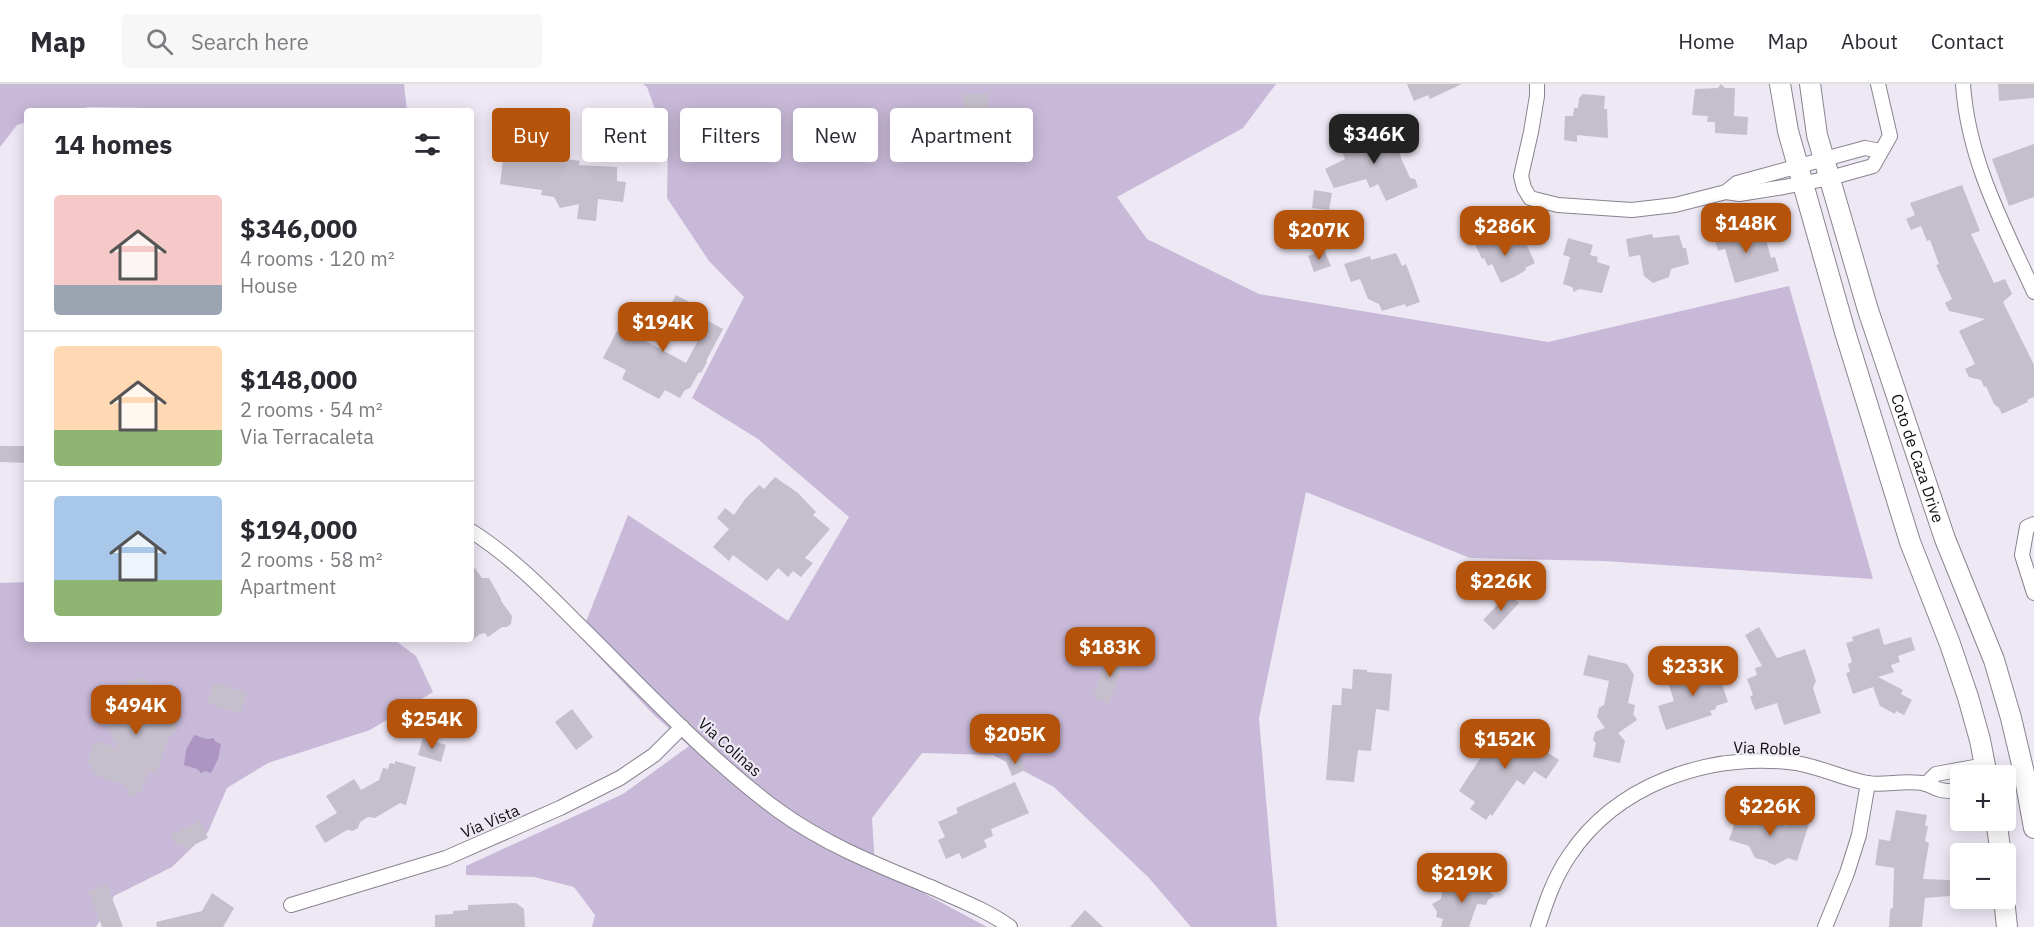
<!DOCTYPE html>
<html lang="en">
<head>
<meta charset="utf-8">
<style>
	body { margin:0; font-family:"IBM Plex Sans",sans-serif; background:#f7f7f7; color:#2b2b33; height:100vh; display:flex; flex-direction:column; font-size:22px; white-space:nowrap }
	* { box-sizing:border-box; margin:0 }
	p { font-size:20px; color:#7c7c81 }
	.icon { flex:none; width:33px; height:33px; fill:none; stroke:currentColor; stroke-width:2; stroke-linecap:round; stroke-linejoin:round }
	.map { position:relative; flex:1; overflow:hidden }
	.panel { position:absolute; left:24px; top:24px; width:450px; height:534px; display:flex; flex-direction:column; background:#fff; border-radius:6px; box-shadow:0 3px 15px #0003 }
	.panel>* { flex:none }
	.top-card { position:absolute; left:492px; top:24px; width:570px; height:54px; display:flex; gap:12px }
	.buttons { position:absolute; left:1950px; top:681px; display:grid; gap:12px }
	.buttons a { display:grid; place-items:center; width:66px; height:66px; border-radius:6px; background:#fff; box-shadow:0 3px 15px #0003; font-size:30px }
	.price { position:absolute; translate:-50% -51px; padding:0 14px; border-radius:12px; background:#b45309; color:#fff; font-size:20px; line-height:39px; filter:drop-shadow(0 2px 3px #0008) }
	.price::after { content:''; position:absolute; left:50%; top:36px; width:18px; height:14px; margin-left:-9px; background:inherit; clip-path:polygon(0 0,100% 0,50% 100%) }
	.price.active { background:#222; color:#fff }
	ul { padding:0; list-style:none }
	li { display:flex; align-items:center; gap:18px; height:150px; padding:0 30px }
	li+li { border-top:2px solid #e1e1e2 }
	li span { display:grid; place-items:center; flex:none; width:168px; height:120px; border-radius:6px; color:#555 }
	li>.icon { margin-inline-start:auto }
	span .icon { width:72px; height:72px; fill:#fffc; stroke-width:1 }
	li b { font-size:26px }
	h2 { display:flex; justify-content:space-between; align-items:center; height:72px; padding:0 30px; font-size:26px }
	.tag { padding:0 21px; border-radius:6px; background:#fff; box-shadow:0 3px 15px #0003; font-size:21px; line-height:54px }
	.tag.active { background:#b45309; color:#fff }
	header { display:flex; align-items:center; gap:36px; box-sizing:border-box; height:84px; padding:0 30px; background:#fff; border-bottom:2px solid #e1e1e2 }
	header strong { font-size:28px }
	nav { display:flex; gap:33px; margin-inline-start:auto; font-size:21px }
	.search { width:420px; height:54px; background:#f7f7f7; display:flex; align-items:center; gap:15px; box-sizing:border-box; padding:0 21px; border-radius:6px; color:#7c7c81; font-size:22px }
	.map>svg:first-child { display:block }
</style>
</head>
<body>
<header>
<strong>Map</strong>
<div class="search"><svg class="icon" aria-label="search" viewBox="0 0 24 24"><circle cx="10" cy="10" r="6"/><path d="M15 15l6 6"/></svg>Search here</div>
<nav><a>Home</a><a>Map</a><a>About</a><a>Contact</a></nav>
</header>
<div class="map">
<svg width="2034" height="843" viewBox="0 0 2034 843">
	<rect width="100%" height="100%" fill="#eee8f5"/>
	<!-- green -->
	<g fill="#c8b9d8">
		<path d="M0 0H404L407 27H156L151 24 88 23 70 27H27V38L17 41 0 63Z"/>
		<path d="M643 0H1276L1243 44 1117 113 1147 155 1259 210 1548 258 1789 202 1873 495 1604 477 1470 474 1306 408 1259 634 1277 843H1191L1149 794 1054 703 993 671 922 669 872 734 875 783 987 843H592L595 831 574 803 534 793 466 791V782L623 710 689 662 655 632 580 553 628 431 788 537 849 433 758 355 692 314 744 213 709 177 667 114 668 61 647 3Z"/>
		<path d="M27 498V555H393L416 572 433 608 370 646 268 679 227 704 208 748 172 783 114 812 96 843H0V499Z"/>
	</g>
	<!-- water -->
	<path fill="#ad95c3" d="M194 651 207 655 213 654 216 658 221 660 218 675 211 689 205 687 201 689 197 685 184 681 186 666Z"/>
	<!-- building -->
	<g fill="#c5bfcc">
		<path d="M1407 0H1462L1430 15 1428 11 1414 17Z"/>
		<path d="M1721 0 1725 4H1735L1734 32 1748 33 1747 51 1715 49V38H1707L1708 32 1692 31 1695 5 1718 4Z"/>
		<path d="M1998 0H2034V14L1999 17Z"/>
		<path d="M963 10H988L989 63 964 64Z"/>
		<path d="M1583 10 1605 12 1604 25H1607L1608 54 1577 51V58L1564 56 1565 32H1573L1574 24H1578L1579 14Z"/>
		<path d="M1385 39 1390 46V56L1398 62 1401 74 1410 94 1415 95 1418 103 1386 117 1378 100 1370 104 1366 95 1334 104 1325 85 1345 75 1342 68 1347 64 1369 61 1363 49Z"/>
		<path d="M512 49 522 56 515 67 580 77 579 81 617 83V97L626 98 623 118 598 115 596 137 577 135 579 120 560 124 554 113 541 111 542 106 500 100 505 60Z"/>
		<path d="M2034 60V113L2009 122 1992 75Z"/>
		<path d="M1962 101 1980 147 1971 150 1994 199 2005 195 2012 210 2003 218 2034 281V313L2027 316 2028 318 2002 330 1999 324 1994 320 1986 302 1984 303 1981 296 1969 293 1965 285 1975 280 1959 247 1985 235 1949 227 1945 219 1952 215 1936 181 1939 180 1930 156 1927 157 1921 142 1911 146 1906 135 1915 131 1910 119Z"/>
		<path d="M1314 106 1332 109 1329 126 1312 124Z"/>
		<path d="M1738 142 1741 152 1749 150 1750 155 1765 152 1771 174 1775 173 1779 187 1735 199 1725 165 1718 167 1713 149Z"/>
		<path d="M1497 149 1504 159 1510 156 1512 161 1524 155 1535 179 1525 184 1526 186 1516 192 1501 199 1492 180 1488 182 1484 174 1482 175 1475 160Z"/>
		<path d="M1652 150 1653 154 1679 151 1683 164H1686L1689 180 1671 185 1669 193 1653 199 1644 192 1640 171 1629 173 1626 155Z"/>
		<path d="M1568 154 1593 161 1590 171 1598 173 1597 178 1610 182 1602 209 1579 205 1574 208 1572 203 1563 200 1570 173 1563 171Z"/>
		<path d="M1324 166 1331 182 1314 188 1308 172Z"/>
		<path d="M1396 169 1402 182 1406 180 1420 218 1406 223 1405 220 1382 227 1379 220 1368 215 1360 195 1351 198 1344 180 1370 172 1371 176Z"/>
		<path d="M676 211 701 224 697 231 723 245 706 277 707 278 701 289 699 288 690 304 685 306 680 314 665 306 659 315 622 295 626 286 603 274 617 247 619 248 627 235 644 244 640 254 686 279 700 253 664 233Z"/>
		<path d="M0 362H27V379L0 378Z"/>
		<path d="M775 393 798 409 816 428 813 431 830 445 805 474 813 479 801 493 793 487 788 493 778 484 767 497 733 471 729 477 713 463 729 445 717 434 725 424 734 431 745 415 759 401 764 405Z"/>
		<path d="M471 479 482 494H489L501 515V517L512 532 511 540 507 543H502L488 553 485 549 480 550 471 557Z"/>
		<path d="M1508 510 1519 519 1494 546 1483 536Z"/>
		<path d="M1759 543 1777 574 1805 565 1816 597 1813 604 1821 629 1784 641 1777 619 1755 626 1750 613 1753 611 1747 595 1757 591 1755 584 1762 582 1745 551Z"/>
		<path d="M1879 544 1884 561 1911 553 1915 566 1898 572 1900 578 1891 581 1894 588 1878 593 1903 606 1901 610 1912 616 1904 631 1896 627 1895 630 1880 622 1873 603 1853 610 1846 589 1850 588 1848 580 1852 578 1846 559 1853 557 1852 553Z"/>
		<path d="M1110 568 1126 574 1109 619 1093 613Z"/>
		<path d="M1588 571 1627 580 1634 591 1628 619 1635 621 1633 632 1634 631 1637 636 1618 649 1625 657 1620 679 1593 673 1596 659 1593 656 1595 648 1605 644 1597 633 1599 624 1604 621 1609 597 1583 591Z"/>
		<path d="M1715 579 1728 618 1716 622V625L1710 627 1712 631 1666 646 1658 622 1674 617 1667 595Z"/>
		<path d="M1353 585 1367 586V588L1392 590 1389 627 1376 625 1371 667 1358 666 1354 698 1326 696 1332 621H1341L1342 604 1352 605Z"/>
		<path d="M136 594 144 595 149 598 156 619 171 610 178 614 182 622 175 635 176 647 169 654 156 690 148 687 141 707 131 713 125 701 95 691 88 677 96 657 118 665 107 640 109 633 113 632 118 619 113 609 123 601Z"/>
		<path d="M214 598 247 610 240 630 207 618Z"/>
		<path d="M572 625 593 653 576 666 555 638Z"/>
		<path d="M1502 641 1512 648 1514 646 1559 676 1546 695 1534 687 1524 701 1517 696 1492 732 1490 730 1486 736 1470 725 1475 718 1459 707Z"/>
		<path d="M423 654 446 661 441 678 418 671Z"/>
		<path d="M1018 670 1025 686 1012 692 1005 675Z"/>
		<path d="M395 677 416 683 406 721 400 719 375 734 368 733 360 738 358 744 353 747 347 746 325 759 315 742 337 729 326 712 354 695 361 706 379 696 383 684 388 685 390 679 395 680Z"/>
		<path d="M1015 698 1029 729 991 745 993 752 984 756 987 763 962 775 959 769 946 775 938 756 945 753 938 738 958 729 956 724Z"/>
		<path d="M1896 726 1927 731 1925 742H1928L1925 757 1929 759 1923 795 1950 796V812L1925 814 1922 843H1889L1890 827 1891 824H1893L1894 784 1875 781 1879 755 1890 757Z"/>
		<path d="M1738 729 1758 735 1763 733 1781 735 1785 742 1801 734 1806 736 1809 740 1797 777 1788 774 1775 781 1769 779 1767 777 1755 774 1749 762 1729 756Z"/>
		<path d="M200 737 208 754 186 765 183 760 177 763 171 751Z"/>
		<path d="M1464 795 1491 802 1490 808 1494 812 1488 816 1486 821 1477 820 1469 843H1441L1443 835 1436 833 1437 828 1432 820 1441 815 1443 804 1460 809Z"/>
		<path d="M107 800 123 843H102L89 807Z"/>
		<path d="M212 809 234 824 223 843H157L156 838 202 827Z"/>
		<path d="M516 819 524 825 525 843H435V831L453 830V827L468 826V821Z"/>
		<path d="M1085 826 1103 843H1070Z"/>
	</g>
	<g fill="none" stroke-linecap="round" stroke-linejoin="round">
		<defs>
			<g id="minor">
				<path d="M1537 0V12L1531 48 1521 92 1524 104 1530 114 1558 121 1632 126 1675 121 1726 108 1739 110 1784 103 1830 94 1873 82 1890 52 1878 0"/>
				<path d="M1963 0C1968 76 2003 140 2034 208"/>
				<path d="M1726 108 1737 99 1865 64 1881 67"/>
				<path d="M2034 440 2027 443 2022 471 2034 509"/>
				<path d="M471 447C512 473 545 507 580 542 642 603 709 676 779 727 826 761 880 782 933 804 959 816 987 826 1010 843"/>
				<path d="M1926 700 1936 690 1985 681"/>
				<path d="M291 821 446 774 560 724 620 694 654 671 682 643"/>
				<path d="M1538 843C1546 818 1554 794 1569 772 1616 701 1705 670 1788 678 1815 680 1840 694 1867 699 1885 702 1907 695 1926 700 1930 701 1934 704 1938 705 1945 708 1953 707 1960 707"/>
				<path d="M1825 843 1847 789 1859 751 1868 699"/>
			</g>
			<g id="secondary">
				<path d="M1780 0 1788 47 1845 248 1910 458 1950 560 1968 613 1980 656 1987 692"/>
				<path id="s1" d="M1810 0 1817 51 1868 226 1945 455 1994 576 2011 634 2024 689 2034 744"/>
				<path d="M1996 736 2001 770"/>
				<path d="M2004 814 2007 843"/>
			</g>
		</defs>
		<!-- minor casing -->
		<use href="#minor" stroke="#89838f" stroke-width="16"/>
		<!-- secondary casing -->
		<use href="#secondary" stroke="#89838f" stroke-width="22"/>
		<!-- minor -->
		<use href="#minor" stroke="#fff" stroke-width="14"/>
		<!-- secondary -->
		<use href="#secondary" stroke="#fff" stroke-width="20"/>
	</g>
	<g text-anchor="middle" dominant-baseline="central" stroke-width="4.5" stroke-linejoin="round" paint-order="stroke">
		<!-- street labels -->
		<g font-size="16" fill="#121014" stroke="#eee8f5">
			<text stroke="none"><textPath href="#s1" startOffset="390">Coto de Caza Drive</textPath></text>
			<text transform="translate(730 663) rotate(42)">Via Colinas</text>
			<text transform="translate(1767 664) rotate(2)">Via Roble</text>
			<text transform="translate(490 737) rotate(-23)">Via Vista</text>
		</g>
	</g>
</svg>
<div class="buttons">
<a>+</a>
<a>−</a>
</div>
<b class="price active" style="left:1374px;top:81px">$346K</b>
<b class="price" style="left:1746px;top:170px">$148K</b>
<b class="price" style="left:1505px;top:173px">$286K</b>
<b class="price" style="left:1319px;top:177px">$207K</b>
<b class="price" style="left:663px;top:269px">$194K</b>
<b class="price" style="left:1501px;top:528px">$226K</b>
<b class="price" style="left:1110px;top:594px">$183K</b>
<b class="price" style="left:1693px;top:613px">$233K</b>
<b class="price" style="left:136px;top:652px">$494K</b>
<b class="price" style="left:432px;top:666px">$254K</b>
<b class="price" style="left:1015px;top:681px">$205K</b>
<b class="price" style="left:1505px;top:686px">$152K</b>
<b class="price" style="left:1770px;top:753px">$226K</b>
<b class="price" style="left:1462px;top:820px">$219K</b>
<div class="top-card">
<a class="tag active">Buy</a>
<a class="tag">Rent</a>
<a class="tag">Filters</a>
<a class="tag">New</a>
<a class="tag">Apartment</a>
</div>
<section class="panel">
<h2>14 homes<svg class="icon" aria-label="filters" viewBox="0 0 24 24"><path d="M4 7h16M4 17h16"/><circle cx="9" cy="7" r="2"/><circle cx="15" cy="17" r="2"/></svg></h2>
<ul>
<li><span style="background:linear-gradient(#f6c9c9 75%,#9aa5b1 0)"><svg class="icon" aria-label="home" viewBox="0 0 24 24"><path d="M3 11l9-7 9 7M6 9v11h12V9"/></svg></span><div><b>$346,000</b><p>4 rooms · 120 m²</p><p>House</p></div></li>
<li><span style="background:linear-gradient(#ffd9b3 70%,#8fb573 0)"><svg class="icon" aria-label="home" viewBox="0 0 24 24"><path d="M3 11l9-7 9 7M6 9v11h12V9"/></svg></span><div><b>$148,000</b><p>2 rooms · 54 m²</p><p>Via Terracaleta</p></div></li>
<li><span style="background:linear-gradient(#a9c7e8 70%,#8fb573 0)"><svg class="icon" aria-label="home" viewBox="0 0 24 24"><path d="M3 11l9-7 9 7M6 9v11h12V9"/></svg></span><div><b>$194,000</b><p>2 rooms · 58 m²</p><p>Apartment</p></div></li>
</ul>
</section>
</div>
</body>
</html>
